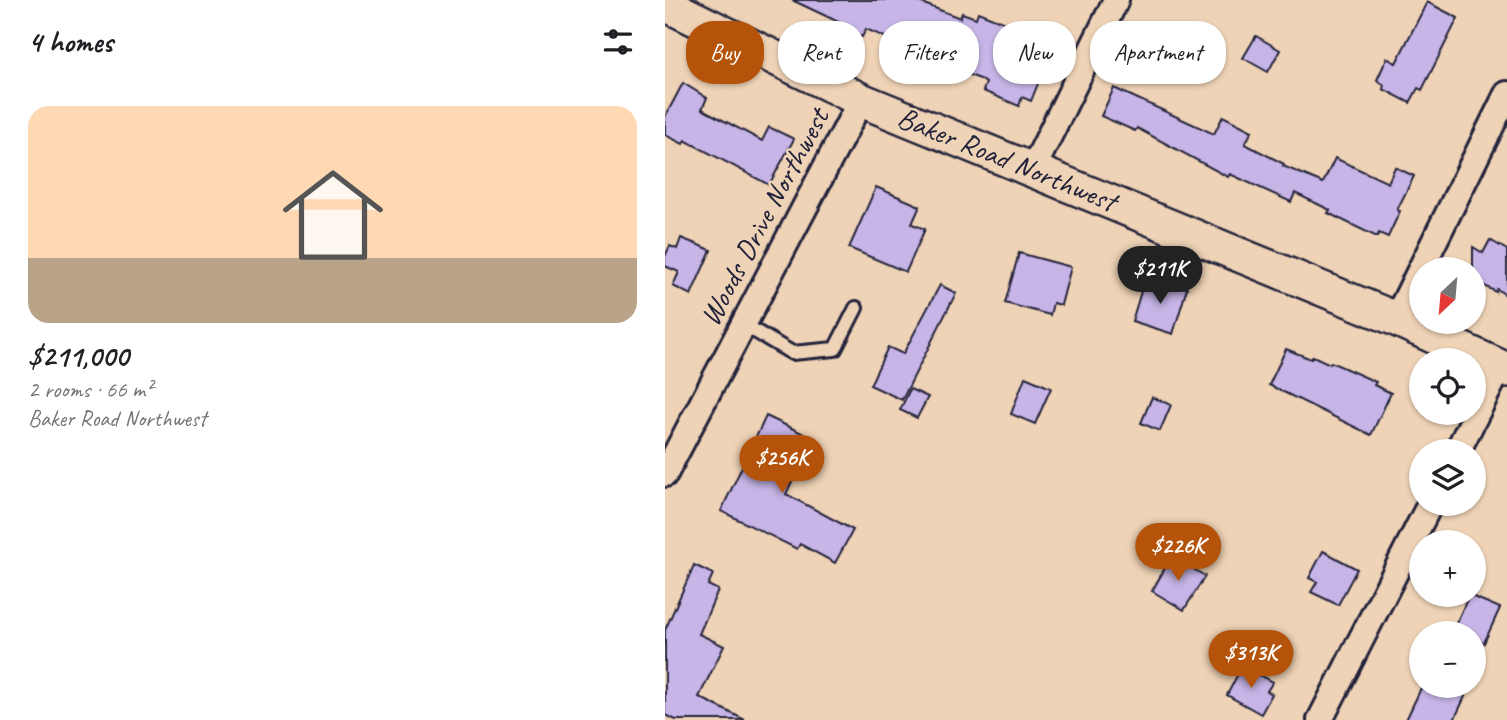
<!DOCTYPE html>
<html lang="en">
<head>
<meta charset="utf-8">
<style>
	body { margin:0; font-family:Caveat,sans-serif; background:#f2f2f2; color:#202124; height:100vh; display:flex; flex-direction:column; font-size:26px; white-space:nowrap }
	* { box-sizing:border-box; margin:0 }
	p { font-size:23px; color:#757577 }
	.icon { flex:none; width:38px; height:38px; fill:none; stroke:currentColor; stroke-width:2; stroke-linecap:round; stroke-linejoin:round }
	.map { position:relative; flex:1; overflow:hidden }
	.drawer { display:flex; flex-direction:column; background:#fff; width:665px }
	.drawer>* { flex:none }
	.banner { position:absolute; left:21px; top:21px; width:665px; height:63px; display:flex; gap:14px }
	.needle { width:46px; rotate:206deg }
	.controls { position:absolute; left:744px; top:257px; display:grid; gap:14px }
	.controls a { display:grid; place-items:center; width:77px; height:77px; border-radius:50%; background:#fff; box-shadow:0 2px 5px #0004; font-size:35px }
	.price { position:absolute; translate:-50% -60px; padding:0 16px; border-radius:24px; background:#b45309; color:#fff; font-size:23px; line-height:46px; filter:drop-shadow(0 2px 4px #0008) }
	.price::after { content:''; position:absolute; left:50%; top:42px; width:21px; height:16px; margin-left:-10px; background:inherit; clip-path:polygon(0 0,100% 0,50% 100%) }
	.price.on { background:#222; color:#fff }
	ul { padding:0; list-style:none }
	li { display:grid; align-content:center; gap:14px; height:371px; padding:0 28px }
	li+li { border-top:2px solid #e0e0e0 }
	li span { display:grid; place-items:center; height:217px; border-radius:21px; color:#555 }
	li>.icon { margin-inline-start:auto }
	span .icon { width:126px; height:126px; fill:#fffc; stroke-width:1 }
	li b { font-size:30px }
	h2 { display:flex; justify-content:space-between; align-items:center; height:84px; padding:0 28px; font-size:30px }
	.tag { padding:0 24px; border-radius:28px; background:#fff; box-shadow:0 2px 5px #0004; font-size:24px; line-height:63px }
	.tag.on { background:#b45309; color:#fff }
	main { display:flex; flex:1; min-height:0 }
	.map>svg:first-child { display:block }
</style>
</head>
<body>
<main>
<section class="drawer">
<h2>4 homes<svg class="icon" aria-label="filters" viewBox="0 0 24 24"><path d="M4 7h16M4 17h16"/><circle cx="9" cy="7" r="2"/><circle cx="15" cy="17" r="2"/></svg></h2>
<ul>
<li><span style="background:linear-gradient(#ffd9b3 70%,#b9a48a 0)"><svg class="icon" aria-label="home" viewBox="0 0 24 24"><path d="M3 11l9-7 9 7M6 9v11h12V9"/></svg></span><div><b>$211,000</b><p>2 rooms · 66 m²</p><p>Baker Road Northwest</p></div></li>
</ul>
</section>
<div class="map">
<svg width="842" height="720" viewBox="0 0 842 720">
	<rect width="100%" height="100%" fill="#efd3b6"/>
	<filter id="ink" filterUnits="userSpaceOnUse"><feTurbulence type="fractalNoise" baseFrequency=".0143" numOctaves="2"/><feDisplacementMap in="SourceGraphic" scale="14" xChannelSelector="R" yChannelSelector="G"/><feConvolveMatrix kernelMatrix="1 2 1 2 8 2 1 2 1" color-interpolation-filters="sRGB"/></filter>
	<g filter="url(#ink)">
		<!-- building -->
		<g fill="#c6b5e6" stroke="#22223b" stroke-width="2">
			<path d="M127 0H249L295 18 297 13 311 18 313 12 356 29 349 42 384 56 366 101 357 97 354 106 318 91 321 83 315 79 259 58 257 64 235 55 238 48 233 46 234 43 201 29 197 37 178 29 180 25Z"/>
			<path d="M762 2 793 18 757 90 753 88 745 103 718 89 719 85 712 80 722 58 731 63Z"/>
			<path d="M591 36 615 50 603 72 578 58Z"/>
			<path d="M18 83 42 98 37 109 97 141 104 127 129 139 104 185 20 140 18 144 0 135V117Z"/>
			<path d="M449 88 549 134 558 116 587 131 580 144 619 164 618 166 658 183 670 158 723 183 730 167 749 176 732 210 735 211 723 237 714 233 712 237 663 213 665 210 630 193 626 202 565 174 563 177 472 128 470 131 436 116Z"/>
			<path d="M211 187 255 206 247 224 260 229 241 272 184 248Z"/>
			<path d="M16 238 46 250 26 295 8 286 14 272 0 266V256L5 246 12 249Z"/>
			<path d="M825 240 842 250V296L832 289 831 292 808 280V247L818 253Z"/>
			<path d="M354 253 406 267 396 305 388 303 385 315 340 303Z"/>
			<path d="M495 279 522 288 508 334 467 321 478 285 492 289Z"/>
			<path d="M275 285 291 293 237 400 205 385 223 347 238 354Z"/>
			<path d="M621 349 646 359 648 356 665 364 666 362 711 382 709 385 726 393 706 435 604 385Z"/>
			<path d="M360 377 386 388 370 424 346 414Z"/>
			<path d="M245 389 263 397 252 418 235 410Z"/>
			<path d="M487 397 506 405 495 431 476 423Z"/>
			<path d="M101 416 139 434 135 443 143 447 121 494 188 530 170 563 135 544 132 549 56 511Z"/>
			<path d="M658 551 692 569 673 605 646 592 652 582 644 578Z"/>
			<path d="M507 556 540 576 519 610 487 591Z"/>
			<path d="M29 565 48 574 43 585 53 590 34 634 59 646 34 697 80 720H11L0 715V630Z"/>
			<path d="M804 595 835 608 819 643 808 639V634H797L788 630Z"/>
			<path d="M577 666 608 682 602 691 607 694 596 714 562 695Z"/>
			<path d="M757 686H805L789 720H741Z"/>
		</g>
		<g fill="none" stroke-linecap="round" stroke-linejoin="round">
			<defs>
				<path id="lane" d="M78 324 127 353 170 349 191 308"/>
				<g id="street">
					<path d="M368 169 451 0"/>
					<path d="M731 319 842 94"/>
					<path d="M792 452 835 367"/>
					<path d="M0 474 196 100"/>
					<path d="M655 720 765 504"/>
				</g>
				<path id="secondary" d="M0 4 196 100 731 319 842 370"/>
			</defs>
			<!-- lane casing -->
			<use href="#lane" stroke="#22223b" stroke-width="18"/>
			<!-- street casing -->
			<use href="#street" stroke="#22223b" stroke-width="30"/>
			<!-- secondary casing -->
			<use href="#secondary" stroke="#22223b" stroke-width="38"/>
			<!-- lane -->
			<use href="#lane" stroke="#efd3b6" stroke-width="12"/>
			<!-- street -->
			<use href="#street" stroke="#efd3b6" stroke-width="24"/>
			<!-- secondary -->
			<use href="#secondary" stroke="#efd3b6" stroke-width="33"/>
		</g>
	</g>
	<g text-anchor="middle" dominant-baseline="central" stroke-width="5" stroke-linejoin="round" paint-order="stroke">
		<!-- street labels -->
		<g font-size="30" fill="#22223b" stroke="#efd3b6">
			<text transform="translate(342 159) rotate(22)">Baker Road Northwest</text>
			<text transform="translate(99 217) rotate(-62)">Woods Drive Northwest</text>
		</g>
	</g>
</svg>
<div class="controls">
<a><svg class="needle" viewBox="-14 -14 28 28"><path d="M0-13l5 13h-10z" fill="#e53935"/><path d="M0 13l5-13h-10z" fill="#757577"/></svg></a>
<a><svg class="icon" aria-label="locate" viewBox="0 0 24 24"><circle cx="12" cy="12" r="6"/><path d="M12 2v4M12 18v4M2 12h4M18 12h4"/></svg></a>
<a><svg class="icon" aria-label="layers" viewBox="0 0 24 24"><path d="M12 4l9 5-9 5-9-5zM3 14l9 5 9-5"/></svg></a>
<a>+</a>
<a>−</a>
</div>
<b class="price on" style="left:495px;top:306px">$211K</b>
<b class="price" style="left:117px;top:495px">$256K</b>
<b class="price" style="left:513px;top:583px">$226K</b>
<b class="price" style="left:586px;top:690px">$313K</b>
<div class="banner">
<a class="tag on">Buy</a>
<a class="tag">Rent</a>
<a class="tag">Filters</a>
<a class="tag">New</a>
<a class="tag">Apartment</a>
</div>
</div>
</main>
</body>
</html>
